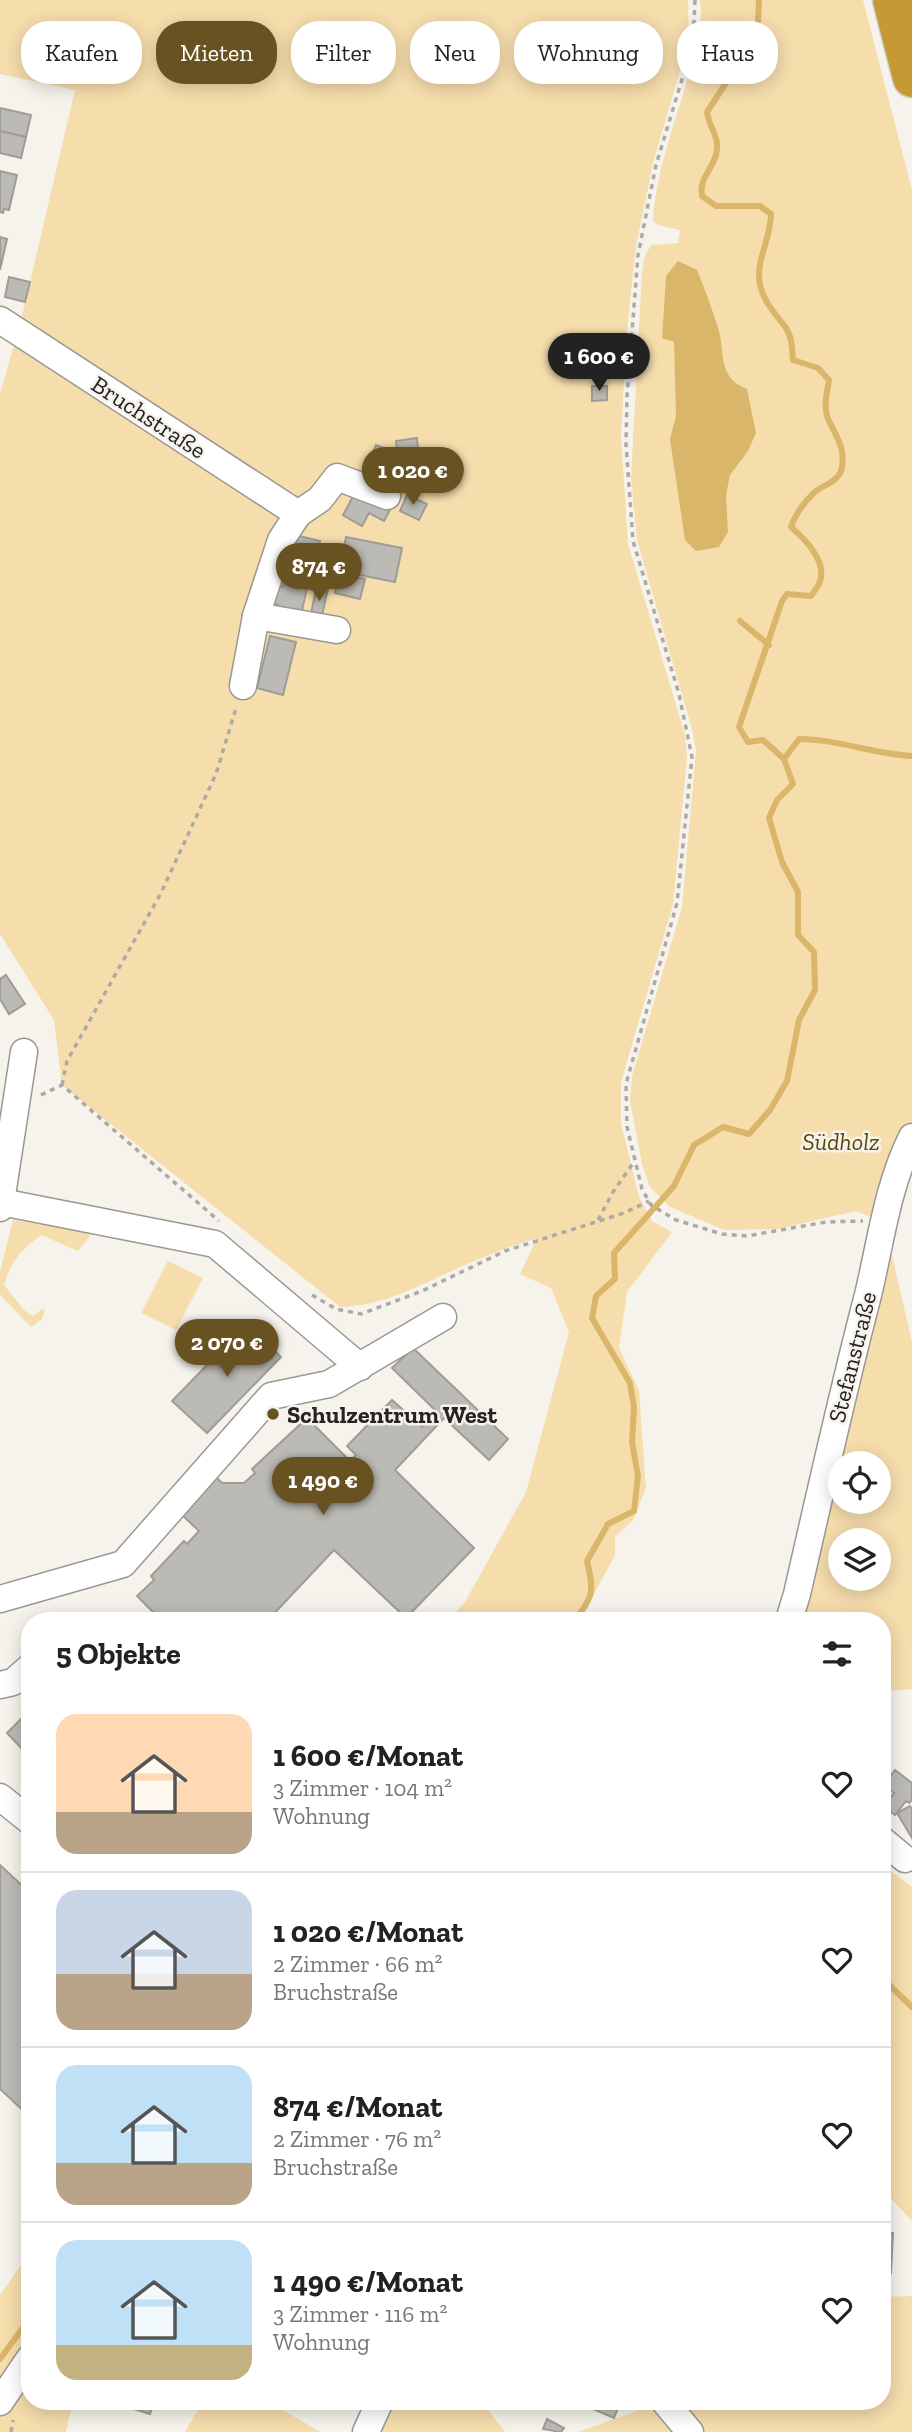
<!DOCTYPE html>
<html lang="de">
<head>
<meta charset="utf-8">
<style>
	body { margin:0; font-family:"Zilla Slab",serif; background:#f2f2f2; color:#222; height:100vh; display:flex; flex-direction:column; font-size:26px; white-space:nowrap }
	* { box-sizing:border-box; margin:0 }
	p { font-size:23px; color:#767676 }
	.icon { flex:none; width:38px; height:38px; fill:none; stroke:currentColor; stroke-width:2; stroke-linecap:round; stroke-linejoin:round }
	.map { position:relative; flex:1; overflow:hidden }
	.details { position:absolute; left:21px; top:1612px; width:870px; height:798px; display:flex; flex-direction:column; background:#fff; border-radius:28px; box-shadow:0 4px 18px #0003 }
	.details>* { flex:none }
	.top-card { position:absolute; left:21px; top:21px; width:872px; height:63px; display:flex; gap:14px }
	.tools { position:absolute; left:828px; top:1451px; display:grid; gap:14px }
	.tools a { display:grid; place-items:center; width:63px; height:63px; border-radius:50%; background:#fff; box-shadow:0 4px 18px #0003; font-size:35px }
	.price { position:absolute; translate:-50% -60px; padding:0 16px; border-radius:24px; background:#685221; color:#fff; font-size:23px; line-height:46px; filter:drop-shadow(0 2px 4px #0008) }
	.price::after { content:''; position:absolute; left:50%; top:42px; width:21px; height:16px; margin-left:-10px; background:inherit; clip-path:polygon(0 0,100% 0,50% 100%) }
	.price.on { background:#222; color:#fff }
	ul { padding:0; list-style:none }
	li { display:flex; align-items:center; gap:21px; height:175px; padding:0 35px }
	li+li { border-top:2px solid #e0e0e0 }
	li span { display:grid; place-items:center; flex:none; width:196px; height:140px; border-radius:21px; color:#555 }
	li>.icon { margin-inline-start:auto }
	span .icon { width:84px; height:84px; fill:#fffc; stroke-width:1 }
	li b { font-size:30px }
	h2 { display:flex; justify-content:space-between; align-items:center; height:84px; padding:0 35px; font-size:30px }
	.tag { padding:0 24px; border-radius:28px; background:#fff; box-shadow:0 4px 18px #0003; font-size:24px; line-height:63px }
	.tag.on { background:#685221; color:#fff }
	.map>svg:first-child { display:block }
</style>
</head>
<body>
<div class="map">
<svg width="912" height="2432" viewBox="0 0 912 2432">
	<rect width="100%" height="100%" fill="#f6f3ec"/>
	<!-- green -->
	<g fill="#f6ddac" fill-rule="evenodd">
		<path d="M0 0H688L689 41 654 159 636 246 627 330 621 435 628 544 685 735 687 758 673 905 621 1082V1123L639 1197 652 1221 672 1232 627 1292 619 1348 639 1391 646 1488 633 1520 615 1537V1555L580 1620H449L465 1602 526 1492 569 1332 551 1288 520 1274 537 1238C511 1246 485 1256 460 1267 421 1285 383 1306 340 1307L62 1085 54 1020 0 934V393L20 325 75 90 0 74Z"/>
		<path d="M700 0H863L912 190V1173L898 1212 890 1247 912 1342V1689L888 1691 882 1696V1620H794L891 1225 856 1211 778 1229 724 1230 670 1207 650 1187 642 1164 630 1101 632 1076 682 907 696 751 692 729 637 540 631 477 642 271 645 256 651 245 678 243 680 230 658 225 653 220C656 173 673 129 686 84 694 56 704 29 700 0ZM840 1463H878V1502H840ZM840 1540H878V1578H840Z"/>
		<path d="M13 1220 85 1231 90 1236 78 1251 41 1235C21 1250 11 1261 4 1285L25 1311 33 1316 42 1309 45 1310 42 1319 31 1327 0 1295V1272Z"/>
		<path d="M168 1261 203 1278 176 1330 141 1313Z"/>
		<path d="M882 1865 912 1887V2221L882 2189Z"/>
		<path d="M30 2252V2401H73L66 2432H0V2295Z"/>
		<path d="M912 2296V2432H699L674 2401H882V2297Z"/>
		<path d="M203 2401H268L320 2432H185Z"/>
		<path d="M385 2401H481L505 2432H371Z"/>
		<path d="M659 2403 683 2432H578Z"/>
	</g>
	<!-- water -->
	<path fill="#dab66a" d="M678 261 697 270C705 289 712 309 718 328 726 352 716 377 747 389L756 433 748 451 730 475 726 495 728 532 719 547 696 551 685 540 670 439 676 416 674 342 662 338 666 276Z"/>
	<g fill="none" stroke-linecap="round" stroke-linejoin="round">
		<!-- stream -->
		<g stroke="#dab66a" stroke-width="6">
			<path d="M740 621 769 645"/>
			<path d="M784 759 799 739C837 739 873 754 912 756"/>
			<path d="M575 1620C594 1596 594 1591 587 1561L608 1524 634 1511 638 1476 632 1442 634 1407 630 1383 592 1318 596 1296 615 1279 614 1253 674 1186 694 1145 723 1127 749 1134 770 1110 787 1081 799 1020 815 990 814 952 798 935V892L782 862 769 818 777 800 793 784 784 759 763 740 748 742 739 727 782 601 787 594 811 596C814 591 819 586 820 581 827 561 804 538 791 527 796 512 804 502 816 491 824 485 838 481 841 471 847 450 836 436 828 419 823 407 827 393 829 380L818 368 793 360C792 349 792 337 786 328 776 314 764 303 760 285 755 261 771 239 771 214L760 206H716L702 196C699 179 711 171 716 155 721 138 709 128 707 112L752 43 758 21 759 0"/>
			<path d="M882 1978 912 2007"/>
			<path d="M0 2359 30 2318"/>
		</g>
	</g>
	<!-- building -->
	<g fill="#bcbab4" stroke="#9f9c96" stroke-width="2">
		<path d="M0 108 31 115 26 137 0 131Z"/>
		<path d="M0 131 26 137 21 158 0 153Z"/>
		<path d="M0 171 17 175 9 210 4 209 3 213 0 212Z"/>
		<path d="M0 237 7 239 0 270Z"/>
		<path d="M9 277 30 282 25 302 5 297Z"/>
		<path d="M592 386H607V400L592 401Z"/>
		<path d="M417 438 419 462 399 464 396 441Z"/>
		<path d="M376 445 396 453 397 461 385 489 362 479Z"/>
		<path d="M357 489 391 508 384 521 369 513 362 526 343 515Z"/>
		<path d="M407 495 427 504 419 520 400 511Z"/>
		<path d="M295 535 320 541 319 545 337 549 327 593 284 583Z"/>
		<path d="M346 537 402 548 395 582 340 571Z"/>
		<path d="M339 573 365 579 360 599 335 593Z"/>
		<path d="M284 583 307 588 300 619 276 614 278 605 267 603 271 584 283 587Z"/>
		<path d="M316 590 327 593 322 615 311 613Z"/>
		<path d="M270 636 296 642 283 695 257 688Z"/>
		<path d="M6 975 25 1004 9 1014 0 999V979Z"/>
		<path d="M247 1324 281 1357 207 1433 172 1401Z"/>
		<path d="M413 1348 508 1439 489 1460 444 1418 395 1470 474 1548 406 1618 334 1550 268 1620H161L137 1596 154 1580 151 1576 184 1541 187 1544 199 1531 181 1514 216 1477 222 1483H244L255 1473 252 1469 307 1418 350 1461 356 1455 347 1446 392 1400 422 1427 438 1413 392 1368Z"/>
		<path d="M30 1710V1746L25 1752 7 1733Z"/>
		<path d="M895 1770 912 1783V1800L909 1803 906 1801 895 1815 884 1806 894 1793 884 1785Z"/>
		<path d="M910 1806 912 1809V1838L897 1813Z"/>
		<path d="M0 1865 30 1893V2117L0 2089Z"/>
		<path d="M882 2233H893L891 2273 882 2272Z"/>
		<path d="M126 2401H154L150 2414 134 2409 136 2404Z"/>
		<path d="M591 2401H621L614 2418 588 2407Z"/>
		<path d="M547 2419 564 2428 561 2432 543 2429Z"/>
	</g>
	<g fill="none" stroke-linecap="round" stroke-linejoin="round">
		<defs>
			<g id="minor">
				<path d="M0 320 298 514 281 540 256 616 337 630"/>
				<path d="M298 514 320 499 337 477 387 496"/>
				<path d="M243 686 256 616"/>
				<path d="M1 1202 215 1244 360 1367"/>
				<path d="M0 1208 24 1052"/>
				<path d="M0 1599 123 1564 271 1396 329 1384 443 1317"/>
				<path d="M789 1620 797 1594C820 1494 842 1394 868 1295 881 1241 887 1187 912 1137"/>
				<path d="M0 1685 13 1682 30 1667"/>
				<path d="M0 1797 30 1821"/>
				<path d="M882 1840 905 1859"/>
				<path d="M664 2401 690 2432"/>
				<path d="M0 2402 30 2358"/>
				<path d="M366 2432 380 2401"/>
			</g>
			<path id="highway" d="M892 0 912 78"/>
		</defs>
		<!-- minor casing -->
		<use href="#minor" stroke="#9a9892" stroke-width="29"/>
		<!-- highway casing -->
		<use href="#highway" stroke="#cfcfce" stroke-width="41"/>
		<!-- path -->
		<g stroke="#adaaa5" stroke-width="3.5" stroke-dasharray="5 5" stroke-linecap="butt">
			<path d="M695 0 693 43 656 165 638 255 627 396 626 444 633 541 679 694 692 757 677 903 626 1084 627 1127 642 1189 651 1205 676 1220 722 1234 747 1236 826 1222 863 1221"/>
			<path d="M62 1085 67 1061 161 893 216 774 236 708"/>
			<path d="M41 1095 62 1085 219 1221"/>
			<path d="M598 1220 613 1192 634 1162"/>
			<path d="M312 1295 336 1309 361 1314 422 1291 505 1251 624 1213 649 1201"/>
			<path d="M11 2432 13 2420"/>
		</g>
		<!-- minor -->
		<use href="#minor" stroke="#fff" stroke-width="26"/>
		<!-- highway -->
		<use href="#highway" stroke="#c59a34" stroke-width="38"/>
	</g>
	<!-- markers -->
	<circle fill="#685221" stroke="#f6f3ec" stroke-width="2.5" cx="273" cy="1414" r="7"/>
	<g text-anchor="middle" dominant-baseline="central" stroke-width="5" stroke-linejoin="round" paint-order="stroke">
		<!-- street labels -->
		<g font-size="24" fill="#242321" stroke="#f6f3ec">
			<text transform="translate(149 417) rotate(33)">Bruchstraße</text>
			<text transform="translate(852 1357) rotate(-76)">Stefanstraße</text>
		</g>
		<!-- park labels -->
		<g font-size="24" font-style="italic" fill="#5e4607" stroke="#f6f3ec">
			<text x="841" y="1141">Südholz</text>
		</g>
		<!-- poi labels -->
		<g font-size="24" font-weight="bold" fill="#242321" stroke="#f6f3ec" text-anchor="start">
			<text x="287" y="1414">Schulzentrum West</text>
		</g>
	</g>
</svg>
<div class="tools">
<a><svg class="icon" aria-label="locate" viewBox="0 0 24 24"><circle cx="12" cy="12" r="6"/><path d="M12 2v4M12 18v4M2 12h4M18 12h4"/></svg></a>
<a><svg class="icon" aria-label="layers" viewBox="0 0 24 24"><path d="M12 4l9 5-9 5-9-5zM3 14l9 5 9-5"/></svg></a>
</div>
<b class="price on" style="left:599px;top:393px">1 600 €</b>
<b class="price" style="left:413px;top:507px">1 020 €</b>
<b class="price" style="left:319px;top:603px">874 €</b>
<b class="price" style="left:227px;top:1379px">2 070 €</b>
<b class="price" style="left:323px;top:1517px">1 490 €</b>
<div class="top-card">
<a class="tag">Kaufen</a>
<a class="tag on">Mieten</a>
<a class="tag">Filter</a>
<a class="tag">Neu</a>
<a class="tag">Wohnung</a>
<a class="tag">Haus</a>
</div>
<section class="details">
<h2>5 Objekte<svg class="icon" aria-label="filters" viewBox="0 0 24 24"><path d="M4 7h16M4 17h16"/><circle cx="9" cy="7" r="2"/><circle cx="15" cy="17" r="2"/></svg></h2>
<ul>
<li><span style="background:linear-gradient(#ffd9b3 70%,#b9a48a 0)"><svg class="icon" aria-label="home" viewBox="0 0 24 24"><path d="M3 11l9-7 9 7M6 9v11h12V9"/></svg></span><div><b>1 600 €/Monat</b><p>3 Zimmer · 104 m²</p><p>Wohnung</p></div><svg class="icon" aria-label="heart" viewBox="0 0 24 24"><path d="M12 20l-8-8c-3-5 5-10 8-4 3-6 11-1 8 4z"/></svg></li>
<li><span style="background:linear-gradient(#c9d6e8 60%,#b9a48a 0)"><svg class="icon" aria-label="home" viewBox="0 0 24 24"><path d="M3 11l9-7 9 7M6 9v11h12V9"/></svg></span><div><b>1 020 €/Monat</b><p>2 Zimmer · 66 m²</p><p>Bruchstraße</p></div><svg class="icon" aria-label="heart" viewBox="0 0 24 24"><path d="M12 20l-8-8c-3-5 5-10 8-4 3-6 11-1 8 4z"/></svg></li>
<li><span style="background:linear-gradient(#bfe0f5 70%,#b9a48a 0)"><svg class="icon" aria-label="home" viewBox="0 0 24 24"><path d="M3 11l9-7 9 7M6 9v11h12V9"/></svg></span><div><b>874 €/Monat</b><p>2 Zimmer · 76 m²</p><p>Bruchstraße</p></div><svg class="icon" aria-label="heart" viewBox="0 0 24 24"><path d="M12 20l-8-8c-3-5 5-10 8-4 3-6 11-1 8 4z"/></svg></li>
<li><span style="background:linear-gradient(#bfe0f5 75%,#c2b280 0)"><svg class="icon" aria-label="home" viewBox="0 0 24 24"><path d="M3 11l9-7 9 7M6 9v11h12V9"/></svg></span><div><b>1 490 €/Monat</b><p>3 Zimmer · 116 m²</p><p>Wohnung</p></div><svg class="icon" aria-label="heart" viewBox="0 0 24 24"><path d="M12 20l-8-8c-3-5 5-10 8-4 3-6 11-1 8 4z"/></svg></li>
</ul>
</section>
</div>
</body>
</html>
